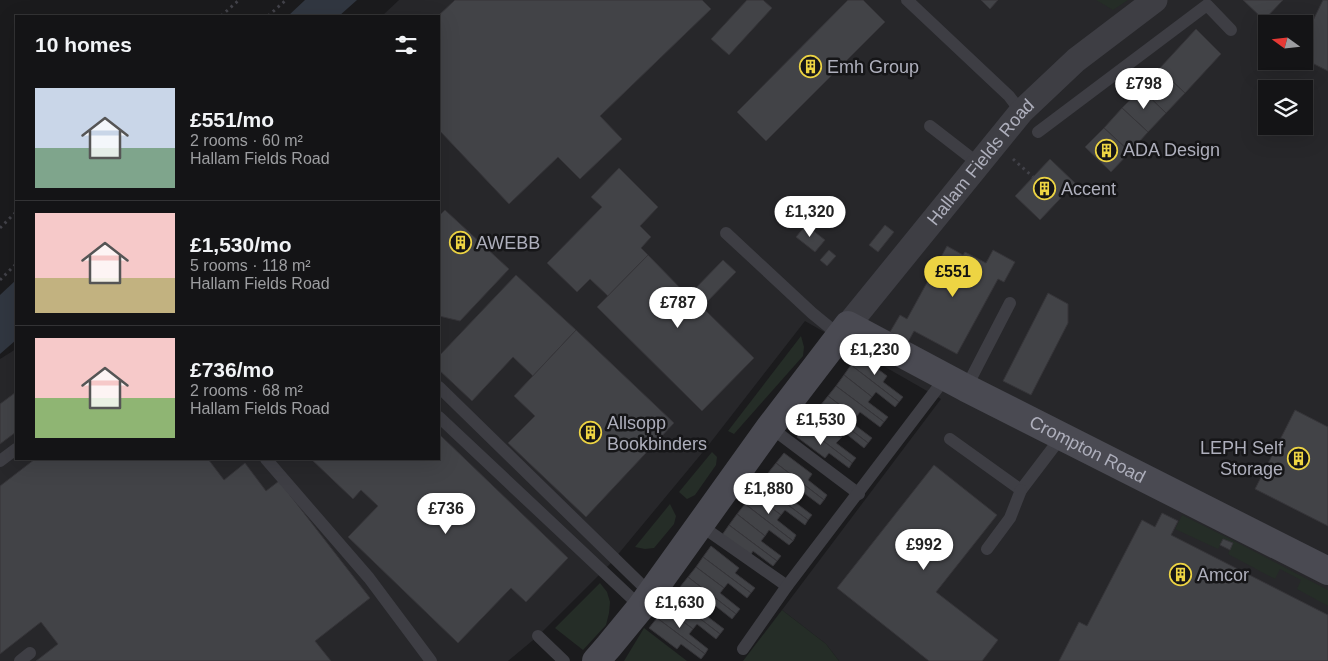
<!DOCTYPE html>
<html lang="en">
<head>
<meta charset="utf-8">
<style>
	body { margin:0; font-family:Helvetica,sans-serif; background:#1d1d1f; color:#f1f3f6; height:100vh; display:flex; flex-direction:column; font-size:19px; white-space:nowrap }
	* { box-sizing:border-box; margin:0 }
	p { font-size:16px; color:#9d9ea1 }
	.icon { flex:none; width:28px; height:28px; fill:none; stroke:currentColor; stroke-width:2; stroke-linecap:round; stroke-linejoin:round }
	.map { position:relative; flex:1; overflow:hidden }
	.details { position:absolute; left:15px; top:15px; width:425px; height:445px; display:flex; flex-direction:column; background:#141416; border-radius:0px; box-shadow:0 5px 20px #0002,0 0 0 1px #333335 }
	.details>* { flex:none }
	.needle { width:32px; rotate:285deg }
	.tools { position:absolute; left:1258px; top:15px; display:grid; gap:10px }
	.tools a { display:grid; place-items:center; width:55px; height:55px; border-radius:0px; background:#141416; box-shadow:0 5px 20px #0002,0 0 0 1px #333335; font-size:25px }
	.price { position:absolute; translate:-50% -42px; padding:0 11px; border-radius:18px; background:#fff; color:#222; font-size:16px; line-height:32px; filter:drop-shadow(0 1px 2px #0008) }
	.price::after { content:''; position:absolute; left:50%; top:30px; width:15px; height:11px; margin-left:-8px; background:inherit; clip-path:polygon(0 0,100% 0,50% 100%) }
	.price.active { background:#edd443; color:#111 }
	ul { padding:0; list-style:none }
	li { display:flex; align-items:center; gap:15px; height:125px; padding:0 20px }
	li+li { border-top:1px solid #333335 }
	li span { display:grid; place-items:center; flex:none; width:140px; height:100px; border-radius:0px; color:#555 }
	li>.icon { margin-inline-start:auto }
	span .icon { width:60px; height:60px; fill:#fffc; stroke-width:1 }
	li b { font-size:21px }
	h2 { display:flex; justify-content:space-between; align-items:center; height:60px; padding:0 20px; font-size:21px }
	.map>svg:first-child { display:block }
</style>
</head>
<body>
<div class="map">
<svg width="1328" height="661" viewBox="0 0 1328 661">
	<rect width="100%" height="100%" fill="#1b1b1d"/>
	<!-- built -->
	<path fill="#27272a" fill-rule="evenodd" d="M399 0H1328V661H839L826 644 782 610 941 399 805 321 707 447 610 564 538 636 508 661H0V359L16 349V459H439V16H382ZM1266 24H1304V61H1266ZM1266 89H1304V126H1266Z"/>
	<!-- green -->
	<g fill="#252d27">
		<path d="M1096 0H1128L1113 10Z"/>
		<path d="M801 336 804 347 803 356 734 434 728 431Z"/>
		<path d="M712 452 717 457 716 465 695 495 687 499 679 492Z"/>
		<path d="M670 504 676 516 674 524 654 548 645 549 635 547Z"/>
		<path d="M1182 515 1234 541 1328 590V606L1297 589 1301 580 1280 569 1275 579 1228 554 1233 543 1223 539 1218 549 1175 529Z"/>
		<path d="M600 583 607 592 610 602 609 613 606 625 583 650 555 628Z"/>
		<path d="M782 610 826 644 839 661H743Z"/>
		<path d="M644 628 687 661H624Z"/>
	</g>
	<!-- water -->
	<g fill="#313741">
		<path d="M305 0H357L339 16H288Z"/>
		<path d="M16 280V340L0 354V295Z"/>
	</g>
	<!-- building -->
	<g fill="#424347" stroke="#363539">
		<path d="M455 0H702L711 9 600 116 622 139 580 179 558 157 509 204 439 130 438 16Z"/>
		<path d="M747 0H763L772 8 729 55 711 39Z"/>
		<path d="M848 0H863L885 22 766 141 737 112Z"/>
		<path d="M981 0H998L990 9Z"/>
		<path d="M1243 0H1283L1264 20Z"/>
		<path d="M1323 0H1328V71L1304 59V39Z"/>
		<path d="M1196 29 1221 54 1185 93 1159 69Z"/>
		<path d="M1159 69 1185 93 1166 113 1141 89Z"/>
		<path d="M1141 89 1166 113 1148 132 1122 108Z"/>
		<path d="M1122 108 1148 132 1130 152 1104 128Z"/>
		<path d="M1104 128 1130 152 1111 172 1085 147Z"/>
		<path d="M1050 159 1075 183 1040 220 1015 196Z"/>
		<path d="M619 168 658 207 640 226 651 237 641 248 648 255 608 296 590 279 577 292 547 263 602 207 591 197Z"/>
		<path d="M445 210 509 269 460 321 439 316V216Z"/>
		<path d="M806 225 825 240 815 252 796 237Z"/>
		<path d="M885 225 894 232 878 252 869 245Z"/>
		<path d="M947 246 963 255 965 252 986 263 993 250 1015 262 1004 282 998 279 957 354 914 331 908 342 890 332 900 315 907 319Z"/>
		<path d="M829 250 836 256 827 266 820 260Z"/>
		<path d="M648 255 688 296 723 260 736 272 702 307 754 358 702 411 597 307Z"/>
		<path d="M516 275 576 330 533 376 513 357 472 401 439 370V356Z"/>
		<path d="M1048 293 1068 304V323L1031 395 1003 381Z"/>
		<path d="M576 330 674 423 586 517 508 443 535 416 514 396Z"/>
		<path d="M859 355 887 376 883 382 903 397 899 402 851 365Z"/>
		<path d="M851 365 899 402 895 407 876 392 872 397 844 375Z"/>
		<path d="M844 375 872 397 868 402 888 417 884 422 836 386Z"/>
		<path d="M836 386 884 422 880 427 860 412 856 417 828 396Z"/>
		<path d="M16 392V432L0 444V404Z"/>
		<path d="M828 396 856 417 852 423 872 438 868 443 820 406Z"/>
		<path d="M820 406 868 443 864 448 844 432 841 438 813 416Z"/>
		<path d="M1295 410 1328 427V526L1255 489Z"/>
		<path d="M813 416 841 438 836 443 856 458 852 463 805 427Z"/>
		<path d="M805 427 852 463 849 468 829 453 825 458 797 437Z"/>
		<path d="M439 434 568 558 526 602 511 588 458 643 348 537 378 506 361 490 353 499 311 459H439Z"/>
		<path d="M784 453 812 474 808 480 827 495 824 500 776 463Z"/>
		<path d="M35 459H208L224 480 245 463 266 491 279 481 370 598 315 641 331 661H36L58 644 41 622 0 654V486Z"/>
		<path d="M776 463 824 500 820 505 800 490 796 495 768 473Z"/>
		<path d="M934 465 997 515 936 592 998 640 982 661H929L837 588Z"/>
		<path d="M768 473 796 495 792 500 812 515 808 520 760 484Z"/>
		<path d="M760 484 808 520 805 525 785 510 781 515 753 494Z"/>
		<path d="M753 494 781 515 777 520 796 535 793 541 745 504Z"/>
		<path d="M745 504 793 541 789 545 769 530 765 536 737 514Z"/>
		<path d="M1162 513 1178 521 1171 535 1328 615V661H1059L1079 622 1087 626 1142 520 1155 527Z"/>
		<path d="M737 514 765 536 761 541 781 556 777 561 729 525Z"/>
		<path d="M729 525 777 561 773 566 753 551 750 556 722 535Z"/>
		<path d="M1223 539 1233 543 1230 550 1220 545Z"/>
		<path d="M711 546 739 568 735 573 755 588 751 593 703 557Z"/>
		<path d="M703 557 751 593 747 598 728 583 724 588 696 567Z"/>
		<path d="M696 567 724 588 720 593 740 609 736 614 688 577Z"/>
		<path d="M688 577 736 614 732 619 712 603 708 608 680 587Z"/>
		<path d="M680 587 708 608 704 614 724 629 720 634 673 598Z"/>
		<path d="M673 598 720 634 716 639 697 624 693 629 665 608Z"/>
		<path d="M665 608 693 629 689 634 708 649 705 654 657 618Z"/>
		<path d="M657 618 705 654 701 659 681 644 677 649 649 628Z"/>
	</g>
	<g fill="none" stroke-linecap="round" stroke-linejoin="round">
		<!-- path -->
		<g stroke="#424249" stroke-width="3" stroke-dasharray="2.5 4" stroke-linecap="butt">
			<path d="M221 16 239 0"/>
			<path d="M268 16 286 0"/>
			<path d="M1013 159 1033 177"/>
			<path d="M0 228 16 212"/>
			<path d="M0 280 16 264"/>
		</g>
		<!-- lane -->
		<g stroke="#3e3e44" stroke-width="12">
			<path d="M907 0 1009 96 1021 112"/>
			<path d="M930 126 979 164"/>
			<path d="M1038 132 1207 5 1231 30"/>
			<path d="M726 233 812 313 840 336"/>
			<path d="M439 387 651 594"/>
			<path d="M966 388 1010 303"/>
			<path d="M439 417 641 607"/>
			<path d="M770 427 859 494"/>
			<path d="M950 439 1021 490 1062 436"/>
			<path d="M266 459 369 578 431 661"/>
			<path d="M0 461 16 449"/>
			<path d="M700 525 787 586"/>
			<path d="M987 549 1010 518 1021 490"/>
			<path d="M538 636 564 661"/>
			<path d="M743 649 787 586 946 377"/>
			<path d="M20 661 30 653"/>
		</g>
		<!-- street -->
		<path stroke="#3e3e44" stroke-width="25" id="s1" d="M848 325 1021 112 1076 60 1155 0"/>
		<!-- secondary -->
		<path stroke="#4a4a52" stroke-width="28" id="s2" d="M596 661 609 646 641 607 770 427 848 325 966 388 1328 571"/>
	</g>
	<!-- icons -->
	<defs>
		<symbol id="building-ring" viewBox="-11 -11 22 22"><circle r="9.5" fill="#161618" stroke="#edd443" stroke-width="1.5"/><path d="M-4-6H4V6H1V3H-1V6H-4ZM-2.5-4.3h1.7v1.8h-1.7ZM.8-4.3h1.7v1.8H.8ZM-2.5-1h1.7V.8h-1.7ZM.8-1h1.7V.8H.8Z" fill="#edd443"/></symbol>
	</defs>
	<g fill-rule="evenodd">
		<use href="#building-ring" x="798" y="54" width="25" height="25"/>
		<use href="#building-ring" x="1094" y="138" width="25" height="25"/>
		<use href="#building-ring" x="1032" y="176" width="25" height="25"/>
		<use href="#building-ring" x="448" y="230" width="25" height="25"/>
		<use href="#building-ring" x="578" y="420" width="25" height="25"/>
		<use href="#building-ring" x="1286" y="446" width="25" height="25"/>
		<use href="#building-ring" x="1168" y="562" width="25" height="25"/>
	</g>
	<g text-anchor="middle" dominant-baseline="central" stroke-width="5" stroke-linejoin="round" paint-order="stroke">
		<!-- poi labels -->
		<g font-size="18" fill="#aeafbc" stroke="#161618" text-anchor="start">
			<text x="827" y="67">Emh Group</text>
			<text x="1123" y="150">ADA Design</text>
			<text x="1061" y="189">Accent</text>
			<text x="476" y="243">AWEBB</text>
			<text x="607" y="423">Allsopp<tspan x="607" dy="21">Bookbinders</tspan></text>
			<text x="1283" y="448" text-anchor="end">LEPH Self<tspan x="1283" dy="21">Storage</tspan></text>
			<text x="1197" y="575">Amcor</text>
		</g>
		<!-- street labels -->
		<g font-size="18" fill="#aeafbc" stroke="#161618">
			<text stroke="none"><textPath href="#s1" startOffset="210">Hallam Fields Road</textPath></text>
			<text stroke="none"><textPath href="#s2" startOffset="690">Crompton Road</textPath></text>
		</g>
	</g>
</svg>
<div class="tools">
<a><svg class="needle" viewBox="-14 -14 28 28"><path d="M0-13l5 13h-10z" fill="#e53935"/><path d="M0 13l5-13h-10z" fill="#9d9ea1"/></svg></a>
<a><svg class="icon" aria-label="layers" viewBox="0 0 24 24"><path d="M12 4l9 5-9 5-9-5zM3 14l9 5 9-5"/></svg></a>
</div>
<b class="price" style="left:1144px;top:110px">£798</b>
<b class="price" style="left:810px;top:238px">£1,320</b>
<b class="price active" style="left:953px;top:298px">£551</b>
<b class="price" style="left:678px;top:329px">£787</b>
<b class="price" style="left:875px;top:376px">£1,230</b>
<b class="price" style="left:821px;top:446px">£1,530</b>
<b class="price" style="left:769px;top:515px">£1,880</b>
<b class="price" style="left:446px;top:535px">£736</b>
<b class="price" style="left:924px;top:571px">£992</b>
<b class="price" style="left:680px;top:629px">£1,630</b>
<section class="details">
<h2>10 homes<svg class="icon" aria-label="filters" viewBox="0 0 24 24"><path d="M4 7h16M4 17h16"/><circle cx="9" cy="7" r="2"/><circle cx="15" cy="17" r="2"/></svg></h2>
<ul>
<li><span style="background:linear-gradient(#c9d6e8 60%,#7fa58c 0)"><svg class="icon" aria-label="home" viewBox="0 0 24 24"><path d="M3 11l9-7 9 7M6 9v11h12V9"/></svg></span><div><b>£551/mo</b><p>2 rooms · 60 m²</p><p>Hallam Fields Road</p></div></li>
<li><span style="background:linear-gradient(#f6c9c9 65%,#c2b280 0)"><svg class="icon" aria-label="home" viewBox="0 0 24 24"><path d="M3 11l9-7 9 7M6 9v11h12V9"/></svg></span><div><b>£1,530/mo</b><p>5 rooms · 118 m²</p><p>Hallam Fields Road</p></div></li>
<li><span style="background:linear-gradient(#f6c9c9 60%,#8fb573 0)"><svg class="icon" aria-label="home" viewBox="0 0 24 24"><path d="M3 11l9-7 9 7M6 9v11h12V9"/></svg></span><div><b>£736/mo</b><p>2 rooms · 68 m²</p><p>Hallam Fields Road</p></div></li>
</ul>
</section>
</div>
</body>
</html>
